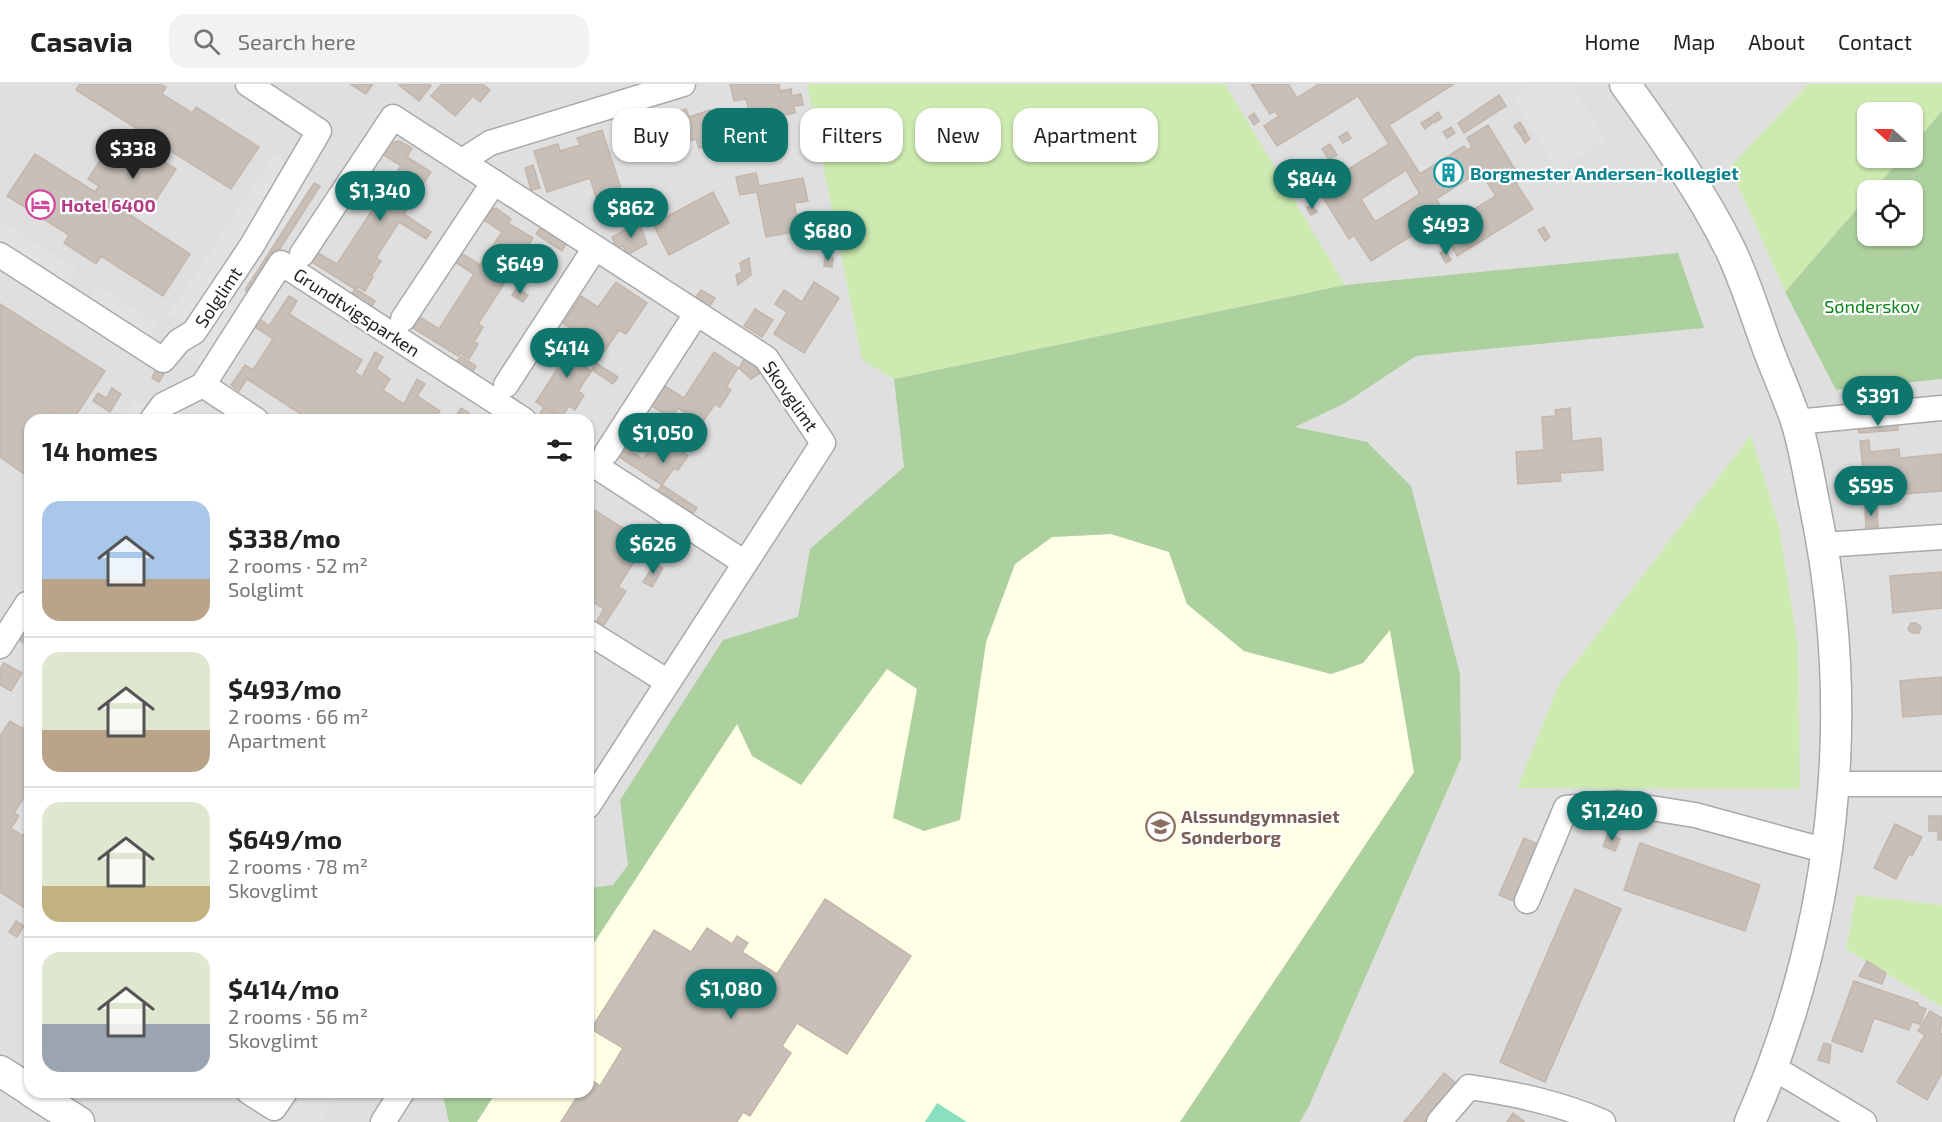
<!DOCTYPE html>
<html lang="en">
<head>
<meta charset="utf-8">
<style>
	body { margin:0; font-family:"Exo 2",sans-serif; background:#f2f2f2; color:#222; height:100vh; display:flex; flex-direction:column; font-size:22px; white-space:nowrap }
	* { box-sizing:border-box; margin:0 }
	p { font-size:20px; color:#767676 }
	.icon { flex:none; width:33px; height:33px; fill:none; stroke:currentColor; stroke-width:2; stroke-linecap:round; stroke-linejoin:round }
	.map { position:relative; flex:1; overflow:hidden }
	.details { position:absolute; left:24px; top:330px; width:570px; height:684px; display:flex; flex-direction:column; background:#fff; border-radius:18px; box-shadow:0 2px 4px #0004 }
	.details>* { flex:none }
	.banner { position:absolute; left:612px; top:24px; width:570px; height:54px; display:flex; gap:12px }
	.needle { width:39px; rotate:291deg }
	.tools { position:absolute; left:1857px; top:18px; display:grid; gap:12px }
	.tools a { display:grid; place-items:center; width:66px; height:66px; border-radius:12px; background:#fff; box-shadow:0 2px 4px #0004; font-size:30px }
	.price { position:absolute; translate:-50% -51px; padding:0 14px; border-radius:21px; background:#0f766e; color:#fff; font-size:20px; line-height:39px; filter:drop-shadow(0 2px 3px #0008) }
	.price::after { content:''; position:absolute; left:50%; top:36px; width:18px; height:14px; margin-left:-9px; background:inherit; clip-path:polygon(0 0,100% 0,50% 100%) }
	.price.on { background:#222; color:#fff }
	ul { padding:0; list-style:none }
	li { display:flex; align-items:center; gap:18px; height:150px; padding:0 18px }
	li+li { border-top:2px solid #e0e0e0 }
	li span { display:grid; place-items:center; flex:none; width:168px; height:120px; border-radius:18px; color:#555 }
	li>.icon { margin-inline-start:auto }
	span .icon { width:72px; height:72px; fill:#fffc; stroke-width:1 }
	li b { font-size:26px }
	h2 { display:flex; justify-content:space-between; align-items:center; height:72px; padding:0 18px; font-size:26px }
	.tag { padding:0 21px; border-radius:18px; background:#fff; box-shadow:0 2px 4px #0004; font-size:21px; line-height:54px }
	.tag.on { background:#0f766e; color:#fff }
	header { display:flex; align-items:center; gap:36px; box-sizing:border-box; height:84px; padding:0 30px; background:#fff; border-bottom:2px solid #e0e0e0 }
	header strong { font-size:28px }
	nav { display:flex; gap:33px; margin-inline-start:auto; font-size:21px }
	.search { width:420px; height:54px; background:#f2f2f2; display:flex; align-items:center; gap:15px; box-sizing:border-box; padding:0 21px; border-radius:18px; color:#767676; font-size:22px }
	.map>svg:first-child { display:block }
</style>
</head>
<body>
<header>
<strong>Casavia</strong>
<div class="search"><svg class="icon" aria-label="search" viewBox="0 0 24 24"><circle cx="10" cy="10" r="6"/><path d="M15 15l6 6"/></svg>Search here</div>
<nav><a>Home</a><a>Map</a><a>About</a><a>Contact</a></nav>
</header>
<div class="map">
<svg width="1942" height="1038" viewBox="0 0 1942 1038">
	<rect width="100%" height="100%" fill="#f2efe9"/>
	<!-- residential -->
	<path fill="#e0dfdf" fill-rule="evenodd" d="M0 0H1808L1730 83 1785 208 1836 306 1942 295V821L1856 811 1846 865 1942 923V1038H0ZM30 336H588V1008H30Z"/>
	<!-- education -->
	<path fill="#ffffe5" d="M1111 450 1169 468 1187 520 1244 567 1331 590 1363 579 1390 545 1414 688 1180 1038H477L496 1008H588V868L737 640 801 701 887 584 917 605 894 734 960 736 986 558 1015 480 1052 453Z"/>
	<!-- grass -->
	<g fill="#cdebb0">
		<path d="M807 0H1225L1345 201 894 295 862 276Z"/>
		<path d="M1808 0H1942V27L1913 61 1912 28H1868V74H1902L1873 106H1868L1867 113 1785 208 1730 83Z"/>
		<path d="M1751 351 1779 443 1798 563 1800 705 1517 704 1559 600Z"/>
		<path d="M1856 811 1942 821V923L1846 865Z"/>
	</g>
	<!-- forest -->
	<g fill="#add19e">
		<path d="M1942 27V295L1836 306 1785 208 1867 113 1868 152H1912V106H1873L1902 74H1912L1913 61Z"/>
		<path d="M1678 169 1704 244 1416 272 1345 319 1295 343 1367 358 1411 402 1460 590 1461 675 1309 1022 1300 1038H1180L1414 688 1390 546 1363 579 1331 590 1244 567 1187 520 1169 468 1111 450 1052 453 1015 480 986 558 960 736 924 747 893 734 917 605 887 585 801 701 752 672 737 640 588 868V804L613 801 628 781 620 716 723 556 798 533 810 465 904 383 894 295 1345 201Z"/>
		<path d="M442 1008H496L477 1038H449Z"/>
	</g>
	<!-- pitch -->
	<path fill="#88e0be" d="M937 1019 967 1038H925Z"/>
	<!-- parking -->
	<g fill="#e2e2e2">
		<path d="M1523 0H1571L1606 55 1558 86 1513 14 1526 6Z"/>
		<path d="M274 71 320 102 201 283 167 261 182 239 169 230Z"/>
		<path d="M0 137 77 185 66 203 0 161Z"/>
		<path d="M97 202 157 240 147 256 88 217Z"/>
		<path d="M134 315 153 327 146 336H121Z"/>
		<path d="M283 1008H339L320 1038H264Z"/>
	</g>
	<!-- building -->
	<g fill="#c7bfb8" stroke="#c4b6ab" stroke-width="1.5" fill-rule="evenodd">
		<path d="M80 0H160L166 3 162 10 192 29 196 23 259 63 231 105 171 67 164 78 176 85 150 125 138 118 130 131 190 170 163 212 101 172 96 180 64 159 69 151 7 112 35 70 95 108 99 102 88 95 118 49 129 56 136 44 76 6Z"/>
		<path d="M350 0H373L366 10Z"/>
		<path d="M429 0 431 2 419 17 399 1Z"/>
		<path d="M442 0H482L490 6 480 18 473 12 455 32 431 12Z"/>
		<path d="M730 0H779L780 7 791 5 792 12 801 10 803 21 794 22 795 29 770 34 773 47 756 50 746 15 734 17Z"/>
		<path d="M1251 0H1288L1297 14 1319 0H1454L1389 41 1420 90 1464 62 1467 66 1472 63 1467 54 1488 41 1521 95 1516 99 1533 125 1457 172 1437 136 1371 177 1354 151 1349 155 1315 101 1337 87 1342 95 1347 92 1344 88 1389 60 1358 12 1277 62 1264 42 1279 32 1275 27 1270 30ZM1406 86 1420 110 1375 138 1361 115ZM1480 87 1496 112 1451 139 1436 115Z"/>
		<path d="M1499 11 1506 22 1464 49 1458 39Z"/>
		<path d="M686 25 689 33 710 26 720 57 699 64 696 55 684 59 685 63 646 76 641 60 631 64 625 44Z"/>
		<path d="M1438 28 1442 34 1434 39 1430 34Z"/>
		<path d="M1254 29 1259 37 1254 41 1249 33Z"/>
		<path d="M1429 34 1432 39 1425 45 1421 39Z"/>
		<path d="M1520 38 1525 46 1519 50 1514 42Z"/>
		<path d="M743 43 746 56 734 59 730 46Z"/>
		<path d="M1451 43 1455 49 1447 54 1443 48Z"/>
		<path d="M602 46 622 108 597 116 590 94 547 108 534 67 558 60 560 67 580 61 577 54Z"/>
		<path d="M1525 47 1530 55 1525 59 1520 50Z"/>
		<path d="M1347 48 1351 54 1343 59 1339 53Z"/>
		<path d="M399 57 412 64 407 73 431 88 420 105 424 108 415 123 410 120 404 130 431 148 426 155 399 138 376 174 381 177 372 191 367 189 373 193 365 207 358 203 356 205 375 217 370 225 351 212 355 205 312 178 318 169 337 180 373 125 354 112 366 93 385 106 401 82 381 69 388 59Z"/>
		<path d="M1330 60 1337 71 1329 76 1322 65Z"/>
		<path d="M533 81 540 104 531 106 525 84Z"/>
		<path d="M756 89 759 102 803 94 808 117 794 119 800 147 766 153 757 108 740 111 736 93Z"/>
		<path d="M314 99 320 102 251 210 245 206Z"/>
		<path d="M713 108 729 139 669 171 653 140Z"/>
		<path d="M1312 120 1317 128 1311 131 1307 124Z"/>
		<path d="M496 124 511 135 508 139 533 154 522 171 527 175 518 189 513 186 478 240 483 243 474 258 478 260 469 275 460 269 458 272 413 244 420 233 439 245 474 190 455 178 461 169 480 181 502 148 484 136 491 126Z"/>
		<path d="M639 138 647 160 627 171 623 162 617 164 612 153Z"/>
		<path d="M541 143 566 160 562 167 536 150Z"/>
		<path d="M1544 143 1550 153 1545 157 1538 146Z"/>
		<path d="M1445 166 1451 176 1446 179 1440 169Z"/>
		<path d="M825 173 833 174 832 183 824 182Z"/>
		<path d="M749 174 751 191 738 201 736 191 742 187 740 179Z"/>
		<path d="M616 198 647 219 626 250 619 246 604 268 563 239 581 212 598 223Z"/>
		<path d="M814 198 839 214 804 269 774 250 787 228 775 220 784 206 802 218Z"/>
		<path d="M517 204 528 211 523 218 512 211Z"/>
		<path d="M701 206 715 214 709 223 695 214Z"/>
		<path d="M289 212 297 217 289 230 362 276 355 288 362 293 375 268 383 273 376 285 390 295 383 306 404 320 417 295 425 300 417 312 440 327 435 335 437 336H336L327 330 324 336H310L247 295 239 307 231 301 245 281 253 286 273 255 255 243 260 235 269 242Z"/>
		<path d="M0 220 105 287 73 336H68L55 328 50 336H30V394L0 373Z"/>
		<path d="M755 225 773 236 762 253 744 242Z"/>
		<path d="M553 251 573 264 568 271 591 287 596 279 618 293 613 300 592 286 578 307 584 311 575 326 569 322 561 334 536 318 560 281 542 269Z"/>
		<path d="M714 268 738 284 726 303 731 306 720 323 715 320 702 339 678 324 671 334 652 322 665 302 684 314Z"/>
		<path d="M461 272 476 282 471 290 455 280Z"/>
		<path d="M745 274 755 281 760 289 751 295 739 284Z"/>
		<path d="M156 286 164 290 159 298 152 294Z"/>
		<path d="M112 304 121 310 116 318 107 313Z"/>
		<path d="M98 309 115 320 110 328 93 317Z"/>
		<path d="M544 323 561 334 565 336H546L539 331Z"/>
		<path d="M461 324 469 329 464 336H453Z"/>
		<path d="M1570 324 1572 357 1601 354 1603 386 1560 389 1561 397 1518 400 1516 368 1544 366 1542 333 1556 332 1555 326Z"/>
		<path d="M1897 337 1898 346 1859 349 1858 341Z"/>
		<path d="M665 342 690 359 684 369 688 372 678 386 674 384 662 401 697 424 691 432 656 409 662 401 618 372 625 363 643 375Z"/>
		<path d="M1869 356 1870 368 1899 365 1900 374 1942 370V407L1902 410 1901 402 1865 405 1860 357Z"/>
		<path d="M588 422 646 459 654 447 661 452 649 471 641 467 618 503 626 507 604 541 597 537 604 525 588 515Z"/>
		<path d="M1865 422H1877L1878 443 1866 444Z"/>
		<path d="M655 479 663 484 652 503 643 498Z"/>
		<path d="M1942 488V524L1893 529 1890 492Z"/>
		<path d="M1911 539H1916L1921 543 1919 549H1912L1908 545Z"/>
		<path d="M24 546 30 550V563L18 555Z"/>
		<path d="M4 579 22 589 11 607 0 601V585Z"/>
		<path d="M1942 593V630L1903 633 1900 597Z"/>
		<path d="M30 635V709L26 710 14 729 19 732 11 744 23 752 30 741V827L0 808V652L10 637 23 645Z"/>
		<path d="M1929 732H1942V756H1938V747H1929Z"/>
		<path d="M1895 740 1922 753 1912 772 1909 770 1896 795 1874 784Z"/>
		<path d="M1608 750 1620 755 1615 767 1603 762Z"/>
		<path d="M1524 754 1541 762 1516 818 1499 811Z"/>
		<path d="M1640 759 1760 801 1745 847 1624 806Z"/>
		<path d="M1575 805 1621 825 1545 998 1500 978Z"/>
		<path d="M825 815 911 872 847 970 797 939 782 962 791 969 750 1032 743 1028 737 1038H561L580 1008H588L589 994 600 1002 623 964 591 945 654 846 691 868 707 844 732 860 737 852 748 859 742 868 777 890Z"/>
		<path d="M16 837 24 842 17 853 9 848Z"/>
		<path d="M1867 877 1886 889 1882 900 1859 892Z"/>
		<path d="M1854 897 1918 919V922L1926 925 1920 940 1912 938 1909 946 1874 934 1862 968 1832 957Z"/>
		<path d="M1930 927 1942 934 1940 949 1942 950V989L1927 1016 1897 998 1925 951 1918 947Z"/>
		<path d="M1824 959 1831 961 1829 979 1818 976Z"/>
		<path d="M1444 989 1459 1002 1430 1038H1404Z"/>
		<path d="M1513 1029 1524 1037 1523 1038H1507Z"/>
	</g>
	<g fill="none" stroke-linecap="round" stroke-linejoin="round">
		<defs>
			<g id="minor">
				<path d="M462 77 490 59 683 0"/>
				<path d="M302 170 393 33 766 274 823 359 588 722"/>
				<path d="M0 171 163 276 179 257 194 248 251 163 319 47 248 0"/>
				<path d="M403 235 494 98"/>
				<path d="M203 301 256 336"/>
				<path d="M506 301 595 164"/>
				<path d="M152 336 163 321 203 301 281 179 524 336"/>
				<path d="M1796 338 1942 324"/>
				<path d="M607 368 696 230"/>
				<path d="M588 377 745 479"/>
				<path d="M1823 461 1942 453"/>
				<path d="M588 548 668 598"/>
				<path d="M0 562 27 520 30 522"/>
				<path d="M1836 700H1942"/>
				<path d="M1527 817 1566 724 1619 719 1695 731 1827 767"/>
				<path d="M1774 984 1864 1038"/>
				<path d="M249 1008 274 1024 285 1008"/>
				<path d="M383 1038 402 1008"/>
				<path d="M1439 1038 1469 1003C1516 1010 1560 1019 1603 1038"/>
			</g>
			<g id="tertiary">
				<path d="M1625 0C1663 53 1702 108 1731 167 1746 199 1756 233 1768 265 1777 289 1788 313 1796 337 1805 365 1809 395 1815 423 1858 631 1835 844 1750 1038"/>
				<path d="M0 987 30 1006"/>
				<path d="M32 1008 79 1038"/>
			</g>
		</defs>
		<!-- minor casing -->
		<use href="#minor" stroke="#a9a9a9" stroke-width="27"/>
		<!-- tertiary casing -->
		<use href="#tertiary" stroke="#a9a9a9" stroke-width="33"/>
		<!-- minor -->
		<use href="#minor" stroke="#fff" stroke-width="24"/>
		<!-- tertiary -->
		<use href="#tertiary" stroke="#fff" stroke-width="30"/>
	</g>
	<!-- icons -->
	<defs>
		<symbol id="building-ring" viewBox="-11 -11 22 22"><circle r="9.5" fill="#fff" stroke="#0f9aa8" stroke-width="1.5"/><path d="M-4-6H4V6H1V3H-1V6H-4ZM-2.5-4.3h1.7v1.8h-1.7ZM.8-4.3h1.7v1.8H.8ZM-2.5-1h1.7V.8h-1.7ZM.8-1h1.7V.8H.8Z" fill="#0f9aa8"/></symbol>
		<symbol id="hotel-ring" viewBox="-11 -11 22 22"><circle r="9.5" fill="#fff" stroke="#d1479c" stroke-width="1.5"/><path d="M-6-4.5h1.5V1H6V5H4.5V3h-9V5H-6ZM-4 0a1.8 1.8 0 1 1 3.6 0ZM.5 0V-2.5h3Q6-2.5 6 0Z" fill="#d1479c"/></symbol>
		<symbol id="school-ring" viewBox="-11 -11 22 22"><circle r="9.5" fill="#fff" stroke="#8d6e63" stroke-width="1.5"/><path d="M0-5L7-2L0 1L-7-2ZM-4 1L0 2.5L4 1V4Q0 6-4 4Z" fill="#8d6e63"/></symbol>
	</defs>
	<g fill-rule="evenodd">
		<use href="#building-ring" x="1432" y="72" width="33" height="33"/>
		<use href="#hotel-ring" x="24" y="104" width="33" height="33"/>
		<use href="#school-ring" x="1144" y="726" width="33" height="33"/>
	</g>
	<g text-anchor="middle" dominant-baseline="central" stroke-width="4.5" stroke-linejoin="round" paint-order="stroke">
		<!-- culture labels -->
		<g font-size="18" font-weight="bold" fill="#0d838f" stroke="#fff" text-anchor="start">
			<text x="1470" y="89">Borgmester Andersen-kollegiet</text>
		</g>
		<!-- hotel labels -->
		<g font-size="18" font-weight="bold" fill="#b23c85" stroke="#fff" text-anchor="start">
			<text x="61" y="121">Hotel 6400</text>
		</g>
		<!-- street labels -->
		<g font-size="18" fill="#222" stroke="#fff">
			<text transform="translate(218 213) rotate(-56)">Solglimt</text>
			<text transform="translate(357 228) rotate(33)">Grundtvigsparken</text>
			<text transform="translate(791 312) rotate(55)">Skovglimt</text>
		</g>
		<!-- park labels -->
		<g font-size="18" fill="#0c8416" stroke="#fff">
			<text x="1872" y="222">Sønderskov</text>
		</g>
		<!-- education labels -->
		<g font-size="18" font-weight="bold" fill="#785e54" stroke="#fff" text-anchor="start">
			<text x="1181" y="732">Alssundgymnasiet<tspan x="1181" dy="21">Sønderborg</tspan></text>
		</g>
	</g>
</svg>
<div class="tools">
<a><svg class="needle" viewBox="-14 -14 28 28"><path d="M0-13l5 13h-10z" fill="#e53935"/><path d="M0 13l5-13h-10z" fill="#767676"/></svg></a>
<a><svg class="icon" aria-label="locate" viewBox="0 0 24 24"><circle cx="12" cy="12" r="6"/><path d="M12 2v4M12 18v4M2 12h4M18 12h4"/></svg></a>
</div>
<b class="price on" style="left:133px;top:96px">$338</b>
<b class="price" style="left:1312px;top:126px">$844</b>
<b class="price" style="left:380px;top:138px">$1,340</b>
<b class="price" style="left:631px;top:155px">$862</b>
<b class="price" style="left:1446px;top:172px">$493</b>
<b class="price" style="left:828px;top:178px">$680</b>
<b class="price" style="left:520px;top:211px">$649</b>
<b class="price" style="left:567px;top:295px">$414</b>
<b class="price" style="left:1878px;top:343px">$391</b>
<b class="price" style="left:663px;top:380px">$1,050</b>
<b class="price" style="left:1871px;top:433px">$595</b>
<b class="price" style="left:653px;top:491px">$626</b>
<b class="price" style="left:1612px;top:758px">$1,240</b>
<b class="price" style="left:731px;top:936px">$1,080</b>
<div class="banner">
<a class="tag">Buy</a>
<a class="tag on">Rent</a>
<a class="tag">Filters</a>
<a class="tag">New</a>
<a class="tag">Apartment</a>
</div>
<section class="details">
<h2>14 homes<svg class="icon" aria-label="filters" viewBox="0 0 24 24"><path d="M4 7h16M4 17h16"/><circle cx="9" cy="7" r="2"/><circle cx="15" cy="17" r="2"/></svg></h2>
<ul>
<li><span style="background:linear-gradient(#a9c7e8 65%,#b9a48a 0)"><svg class="icon" aria-label="home" viewBox="0 0 24 24"><path d="M3 11l9-7 9 7M6 9v11h12V9"/></svg></span><div><b>$338/mo</b><p>2 rooms · 52 m²</p><p>Solglimt</p></div></li>
<li><span style="background:linear-gradient(#dfe7d0 65%,#b9a48a 0)"><svg class="icon" aria-label="home" viewBox="0 0 24 24"><path d="M3 11l9-7 9 7M6 9v11h12V9"/></svg></span><div><b>$493/mo</b><p>2 rooms · 66 m²</p><p>Apartment</p></div></li>
<li><span style="background:linear-gradient(#dfe7d0 70%,#c2b280 0)"><svg class="icon" aria-label="home" viewBox="0 0 24 24"><path d="M3 11l9-7 9 7M6 9v11h12V9"/></svg></span><div><b>$649/mo</b><p>2 rooms · 78 m²</p><p>Skovglimt</p></div></li>
<li><span style="background:linear-gradient(#dfe7d0 60%,#9aa5b1 0)"><svg class="icon" aria-label="home" viewBox="0 0 24 24"><path d="M3 11l9-7 9 7M6 9v11h12V9"/></svg></span><div><b>$414/mo</b><p>2 rooms · 56 m²</p><p>Skovglimt</p></div></li>
</ul>
</section>
</div>
</body>
</html>
